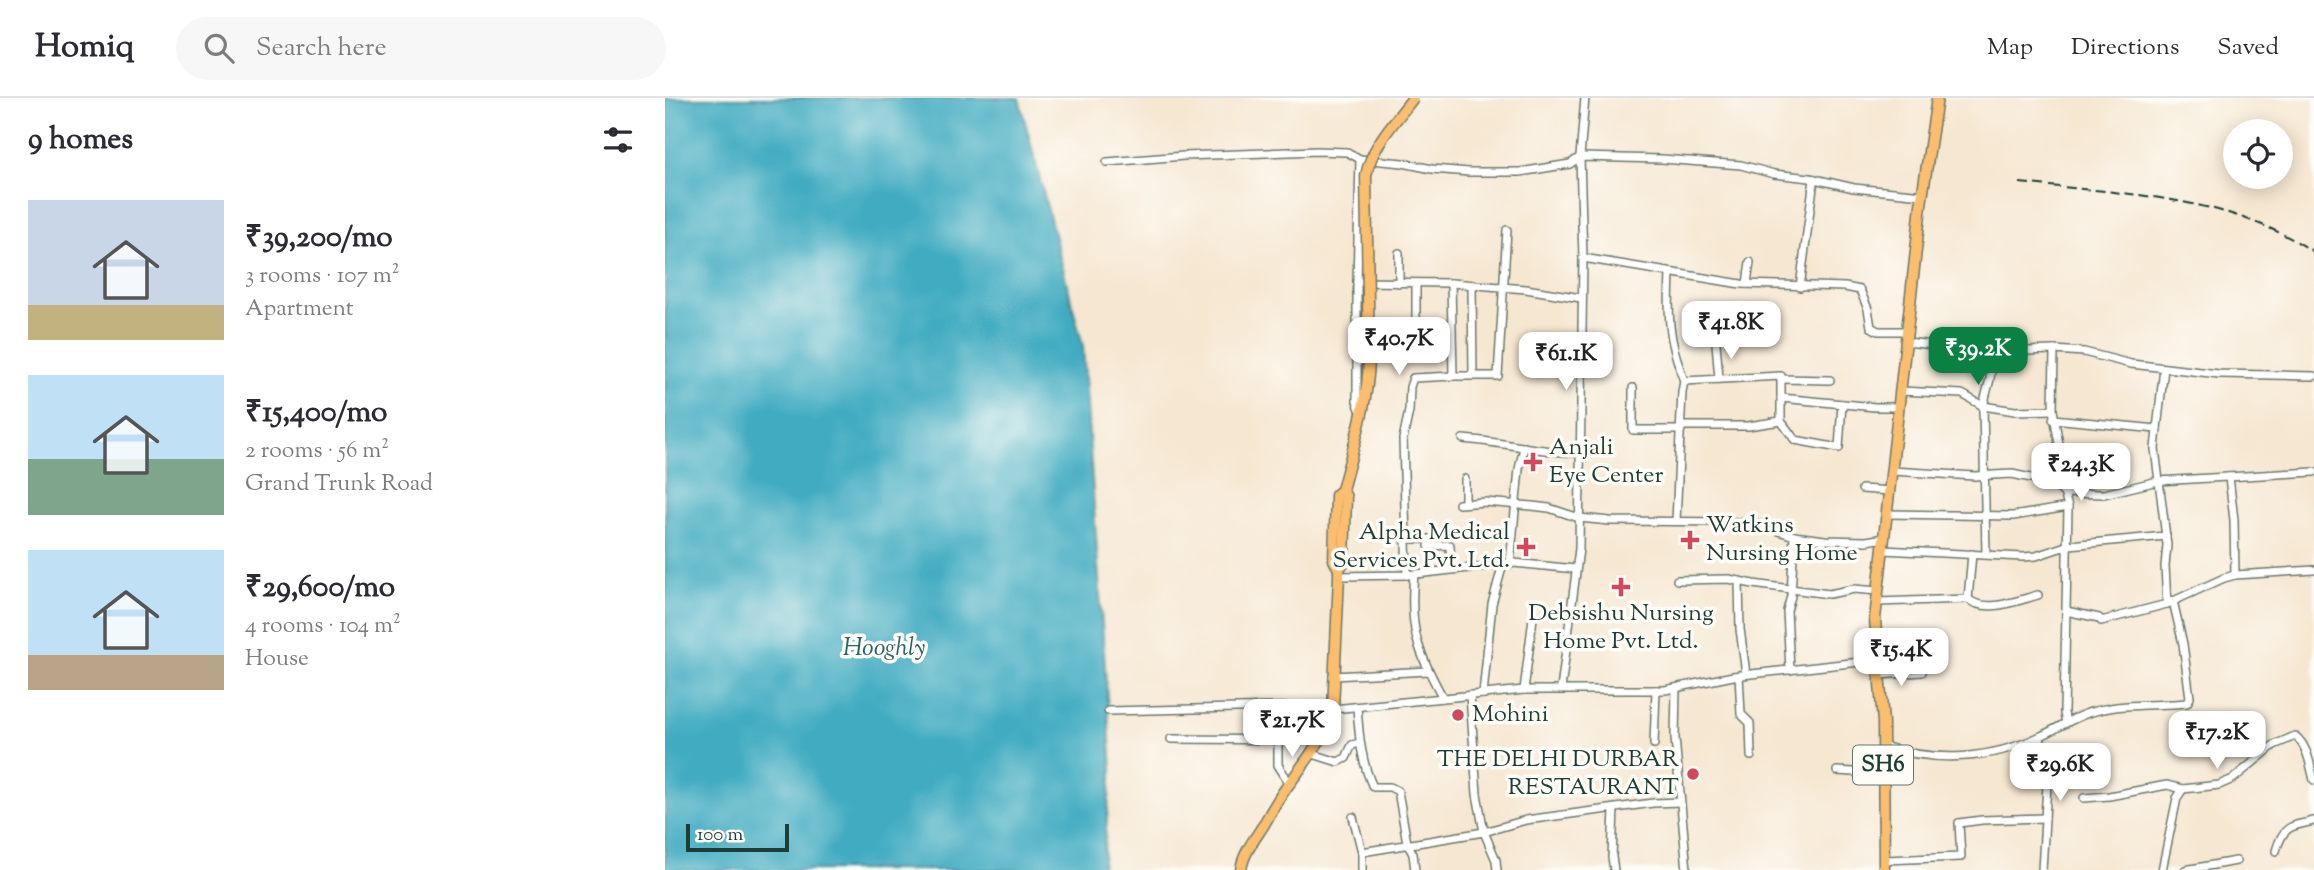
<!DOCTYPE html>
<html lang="en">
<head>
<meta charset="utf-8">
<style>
	body { margin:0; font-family:"Sorts Mill Goudy",serif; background:#f7f7f7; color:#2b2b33; height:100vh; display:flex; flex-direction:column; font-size:26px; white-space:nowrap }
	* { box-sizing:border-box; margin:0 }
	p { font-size:23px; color:#7c7c81 }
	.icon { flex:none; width:38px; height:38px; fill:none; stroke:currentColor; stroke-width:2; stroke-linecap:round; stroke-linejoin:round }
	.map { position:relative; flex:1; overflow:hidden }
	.details { display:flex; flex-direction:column; background:#fff; width:665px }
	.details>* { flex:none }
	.buttons { position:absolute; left:1558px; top:21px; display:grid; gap:14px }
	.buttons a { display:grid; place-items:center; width:70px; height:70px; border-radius:50%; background:#fff; box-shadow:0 4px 18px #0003; font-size:35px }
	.scale { position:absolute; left:21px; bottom:18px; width:103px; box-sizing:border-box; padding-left:7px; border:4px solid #1f3d34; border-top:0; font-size:19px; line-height:24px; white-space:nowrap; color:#1f3d34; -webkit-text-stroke:5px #fdfcf7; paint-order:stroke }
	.price { position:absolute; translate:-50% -60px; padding:0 16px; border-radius:14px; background:#fff; color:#222; font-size:23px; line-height:46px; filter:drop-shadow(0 2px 4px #0008) }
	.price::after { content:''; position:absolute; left:50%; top:42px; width:21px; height:16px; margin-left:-10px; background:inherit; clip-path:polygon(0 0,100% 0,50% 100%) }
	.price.active { background:#0b8043; color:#fff }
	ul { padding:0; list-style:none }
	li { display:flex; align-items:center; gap:21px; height:175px; padding:0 28px }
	li span { display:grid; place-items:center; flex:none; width:196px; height:140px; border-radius:0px; color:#555 }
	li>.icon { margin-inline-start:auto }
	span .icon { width:84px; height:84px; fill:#fffc; stroke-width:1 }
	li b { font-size:30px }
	h2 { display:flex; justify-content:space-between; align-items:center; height:84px; padding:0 28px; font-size:30px }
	header { display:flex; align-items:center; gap:42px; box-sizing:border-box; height:98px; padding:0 35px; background:#fff; border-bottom:2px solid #e1e1e2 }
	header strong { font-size:33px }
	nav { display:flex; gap:38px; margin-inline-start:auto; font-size:24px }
	.search { width:490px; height:63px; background:#f7f7f7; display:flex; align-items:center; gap:18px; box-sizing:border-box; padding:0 24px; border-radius:38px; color:#7c7c81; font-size:26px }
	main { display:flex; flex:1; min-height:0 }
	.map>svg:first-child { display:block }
</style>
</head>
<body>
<header>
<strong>Homiq</strong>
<div class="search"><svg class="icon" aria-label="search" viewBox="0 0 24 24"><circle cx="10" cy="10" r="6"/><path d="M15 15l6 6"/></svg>Search here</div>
<nav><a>Map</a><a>Directions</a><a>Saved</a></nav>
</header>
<main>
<section class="details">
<h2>9 homes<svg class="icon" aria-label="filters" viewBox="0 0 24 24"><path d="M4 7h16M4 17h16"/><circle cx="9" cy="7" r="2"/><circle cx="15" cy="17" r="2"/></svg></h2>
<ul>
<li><span style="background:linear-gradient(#c9d6e8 75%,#c2b280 0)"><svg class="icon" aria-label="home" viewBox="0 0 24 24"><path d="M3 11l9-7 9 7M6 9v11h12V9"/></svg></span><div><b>₹39,200/mo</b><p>3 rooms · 107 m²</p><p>Apartment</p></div></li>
<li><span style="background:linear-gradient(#bfe0f5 60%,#7fa58c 0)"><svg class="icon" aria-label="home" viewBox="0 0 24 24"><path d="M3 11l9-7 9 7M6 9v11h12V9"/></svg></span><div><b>₹15,400/mo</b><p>2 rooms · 56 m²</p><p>Grand Trunk Road</p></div></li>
<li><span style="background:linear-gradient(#bfe0f5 75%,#b9a48a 0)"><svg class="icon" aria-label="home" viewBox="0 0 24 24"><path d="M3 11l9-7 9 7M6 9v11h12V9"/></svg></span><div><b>₹29,600/mo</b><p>4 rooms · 104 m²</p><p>House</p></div></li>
</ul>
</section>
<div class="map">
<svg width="1649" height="772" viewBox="0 0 1649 772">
	<rect width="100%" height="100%" fill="#fdfcf7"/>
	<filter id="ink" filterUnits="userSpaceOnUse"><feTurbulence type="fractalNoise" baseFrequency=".0143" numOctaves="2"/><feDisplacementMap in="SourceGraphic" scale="14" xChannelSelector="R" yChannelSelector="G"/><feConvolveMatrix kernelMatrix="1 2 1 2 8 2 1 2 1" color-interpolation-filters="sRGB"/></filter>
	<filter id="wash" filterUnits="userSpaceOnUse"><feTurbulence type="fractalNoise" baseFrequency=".00686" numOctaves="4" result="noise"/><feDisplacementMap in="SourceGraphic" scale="28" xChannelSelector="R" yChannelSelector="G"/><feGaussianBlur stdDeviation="1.57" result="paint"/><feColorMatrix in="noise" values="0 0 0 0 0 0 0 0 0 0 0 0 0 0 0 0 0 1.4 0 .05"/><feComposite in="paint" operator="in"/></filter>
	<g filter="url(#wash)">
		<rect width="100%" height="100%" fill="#f6e7d1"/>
		<!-- water -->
		<path fill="#41abc1" stroke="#30747a" stroke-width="2" d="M0 0H354L418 248 447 671 437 772H0Z"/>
	</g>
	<g filter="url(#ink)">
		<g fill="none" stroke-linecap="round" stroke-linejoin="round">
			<defs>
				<g id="minor">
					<path d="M442 64 519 58 652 53 682 54 695 61 738 65 767 71 804 74H855L905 66 915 59 997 61 1076 67 1109 76 1145 80 1189 90 1258 97"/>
					<path d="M918 160 1076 186 1180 189 1195 192 1203 211 1206 229 1213 233H1243"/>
					<path d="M1005 175C1003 221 1003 239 1019 283"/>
					<path d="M692 184 695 61"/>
					<path d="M734 185V155"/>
					<path d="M786 185 788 278H833L842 132"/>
					<path d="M1082 186 1085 164"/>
					<path d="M807 187 808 277"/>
					<path d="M1135 189 1149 81"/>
					<path d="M751 232V185"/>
					<path d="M1242 244 1328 254 1389 252 1419 254 1466 266 1554 276 1649 278"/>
					<path d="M1051 245 1054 281"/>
					<path d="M1389 252 1388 312 1398 369 1399 395 1439 396 1493 383 1649 374"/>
					<path d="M1116 281 1165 282"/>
					<path d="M968 290V332H1016"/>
					<path d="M1236 293 1297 296 1318 308 1350 313 1388 312"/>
					<path d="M1116 300 1210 309H1234"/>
					<path d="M696 314 692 303V184L786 185 861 191 916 200"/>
					<path d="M1388 321 1492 331 1499 270"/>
					<path d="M1116 323 1130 342 1174 350 1177 306"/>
					<path d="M1492 331 1490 351 1502 447 1500 468 1502 506"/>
					<path d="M798 341C837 344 875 354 914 355"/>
					<path d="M1564 379 1569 422 1570 477"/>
					<path d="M1197 391 1225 393"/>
					<path d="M800 405V381"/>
					<path d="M794 406 820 404 867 408 884 410 914 420 945 423 1075 424 1097 427 1129 438 1160 442 1201 443 1220 440"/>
					<path d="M1223 416 1348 418 1403 409 1399 395 1385 384 1347 376 1310 378 1227 373"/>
					<path d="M1011 423 1017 294 1019 283 1116 278V323L1083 328H1016"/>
					<path d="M739 441H765L764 448 785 447 786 471"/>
					<path d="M1218 452 1358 459 1371 458 1404 447 1501 438"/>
					<path d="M1321 456 1318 308 1325 281 1328 254"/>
					<path d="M845 466 854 371 859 349"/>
					<path d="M749 476C744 532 752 552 778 600"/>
					<path d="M742 477 738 341 744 313 745 289 748 280 788 278"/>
					<path d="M674 478 742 477 849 465 911 471"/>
					<path d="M1012 482 1064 481 1088 486 1164 496 1189 491 1213 493"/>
					<path d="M1074 483 1075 531 1081 576"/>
					<path d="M1303 501C1321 516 1353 502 1373 497"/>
					<path d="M1212 504 1303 501 1307 456"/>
					<path d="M1401 513 1434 520 1436 523 1502 506 1559 480 1570 477 1649 472"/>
					<path d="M1125 572 1122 513 1126 498 1129 438"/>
					<path d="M1074 577 1076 616 1085 625 1086 658"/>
					<path d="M1214 577 1257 574"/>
					<path d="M668 578 763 573"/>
					<path d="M1011 590 1010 640 1022 772"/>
					<path d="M896 591 914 451 918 160 915 59 920 0"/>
					<path d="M859 592 868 520"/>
					<path d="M818 596 827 506 838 466"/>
					<path d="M805 597 812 696 819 734 831 762 832 772"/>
					<path d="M692 609C694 637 696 664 708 689H725L733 693 742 745 748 756 750 772"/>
					<path d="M443 613 618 609 668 611 859 592H1000L1068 578 1213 562"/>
					<path d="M1401 625 1399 615 1403 409"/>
					<path d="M1375 639 1382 687 1377 772"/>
					<path d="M506 641 655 642"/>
					<path d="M613 642V667L625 686"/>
					<path d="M989 646 991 592"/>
					<path d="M1218 648C1271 665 1326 662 1376 638 1394 630 1411 617 1430 613 1460 605 1492 608 1522 605L1525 600 1518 546 1508 503"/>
					<path d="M648 656 673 664 681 660 687 647 695 645"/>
					<path d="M1172 673 1218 676"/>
					<path d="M1419 700 1444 698 1502 687 1518 691"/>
					<path d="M949 711 947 759 949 772"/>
					<path d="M688 719 697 754V772"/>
					<path d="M1611 753C1618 728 1625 728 1649 723"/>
					<path d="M697 754 819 734 861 722 988 705 1015 704"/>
					<path d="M1219 762 1296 759 1294 725 1317 722 1380 720"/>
					<path d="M1497 772 1512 700 1518 691 1554 687 1568 681 1609 647 1630 638C1643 648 1645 667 1649 682"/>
					<path d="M1520 772 1571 763"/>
				</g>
				<g id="major">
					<path d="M674 471 679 464 681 399 677 392"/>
					<path d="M576 772C578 756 589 742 598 728 606 714 614 699 624 686 642 662 659 640 668 611L674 478V471L669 462 671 397 677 392C688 349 703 306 704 261"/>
					<path d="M1219 772 1218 625 1210 521 1256 107 1272 0"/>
				</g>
			</defs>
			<!-- minor casing -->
			<use href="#minor" stroke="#6a786b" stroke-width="10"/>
			<!-- major casing -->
			<use href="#major" stroke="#6a786b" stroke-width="13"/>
			<!-- minor -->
			<use href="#minor" stroke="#fff" stroke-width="7"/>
			<!-- major -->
			<use href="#major" stroke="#fbbd6e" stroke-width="10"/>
			<!-- rail -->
			<path stroke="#1f3d34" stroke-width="2" stroke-dasharray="10 5" stroke-linecap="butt" d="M1355 85C1457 96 1559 96 1649 154"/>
			<defs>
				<path id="major-bridge" d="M704 261 701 78C706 48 730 24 748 0"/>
			</defs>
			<!-- major-bridge casing -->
			<use href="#major-bridge" stroke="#6a786b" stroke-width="13" stroke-linecap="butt"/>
			<!-- major-bridge -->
			<use href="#major-bridge" stroke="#fbbd6e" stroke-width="10"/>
		</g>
	</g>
	<!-- markers -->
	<g fill="#d1495b" stroke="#fdfcf7" stroke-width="2.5">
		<path d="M864.5 353.5h7v7h7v7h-7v7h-7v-7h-7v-7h7z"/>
		<path d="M1021.5 431.5h7v7h7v7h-7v7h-7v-7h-7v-7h7z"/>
		<path d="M857.5 438.5h7v7h7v7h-7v7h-7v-7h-7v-7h7z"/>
		<path d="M952.5 478.5h7v7h7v7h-7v7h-7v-7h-7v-7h7z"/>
		<circle cx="793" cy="617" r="7"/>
		<circle cx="1028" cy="676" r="7"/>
	</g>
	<g text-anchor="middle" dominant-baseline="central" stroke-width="7" stroke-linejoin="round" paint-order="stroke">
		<!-- shield labels -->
		<rect fill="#fdfcf7" stroke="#62766e" stroke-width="2" x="1188" y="647.5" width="60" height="39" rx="5"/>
		<g font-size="23" font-weight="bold" fill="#1f3d34">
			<text x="1218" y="667">SH6</text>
		</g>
		<!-- poi labels -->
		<g font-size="24" fill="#1f3d34" stroke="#fdfcf7" text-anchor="start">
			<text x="884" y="350">Anjali<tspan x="884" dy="28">Eye Center</tspan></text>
			<text x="1041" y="428">Watkins<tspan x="1041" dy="28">Nursing Home</tspan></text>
			<text x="845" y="435" text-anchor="end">Alpha Medical<tspan x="845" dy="28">Services Pvt. Ltd.</tspan></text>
			<text x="956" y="516" text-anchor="middle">Debsishu Nursing<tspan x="956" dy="28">Home Pvt. Ltd.</tspan></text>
			<text x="807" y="617">Mohini</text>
			<text x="1014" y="662" text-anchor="end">THE DELHI DURBAR<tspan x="1014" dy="28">RESTAURANT</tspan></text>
		</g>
		<!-- water labels -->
		<g font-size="26" font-style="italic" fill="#2b6465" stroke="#fdfcf7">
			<text x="219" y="550">Hooghly</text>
		</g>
	</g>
</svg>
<div class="buttons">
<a><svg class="icon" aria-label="locate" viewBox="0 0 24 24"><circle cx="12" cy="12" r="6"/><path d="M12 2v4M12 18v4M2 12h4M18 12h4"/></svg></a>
</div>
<div class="scale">100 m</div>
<b class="price" style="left:1066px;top:263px">₹41.8K</b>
<b class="price" style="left:734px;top:279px">₹40.7K</b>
<b class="price active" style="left:1313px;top:289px">₹39.2K</b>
<b class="price" style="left:901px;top:294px">₹61.1K</b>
<b class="price" style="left:1416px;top:405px">₹24.3K</b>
<b class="price" style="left:1236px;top:590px">₹15.4K</b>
<b class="price" style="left:627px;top:661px">₹21.7K</b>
<b class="price" style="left:1552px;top:673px">₹17.2K</b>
<b class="price" style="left:1395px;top:705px">₹29.6K</b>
</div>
</main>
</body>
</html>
